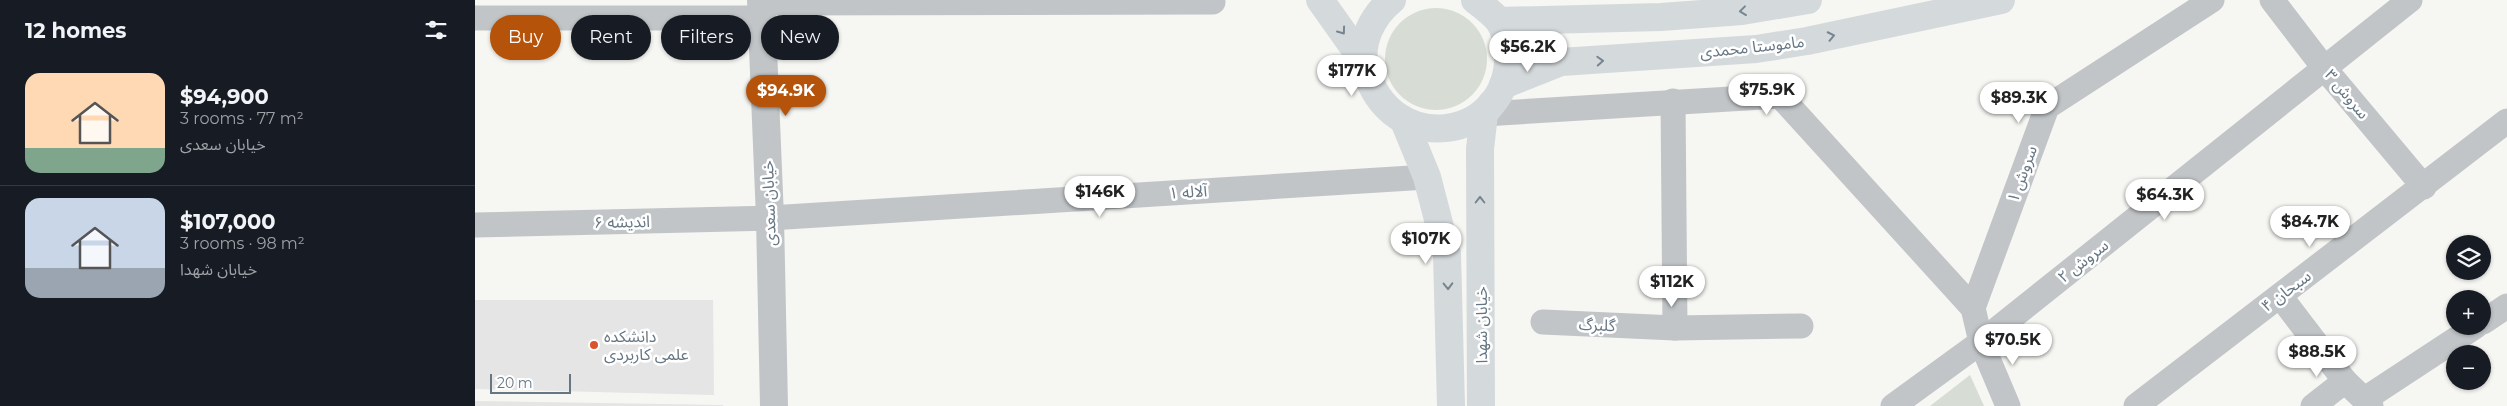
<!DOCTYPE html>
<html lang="en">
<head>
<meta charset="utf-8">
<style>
	body { margin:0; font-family:Montserrat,"Noto Sans Arabic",sans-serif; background:#242831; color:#f1f3f6; height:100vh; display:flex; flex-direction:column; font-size:19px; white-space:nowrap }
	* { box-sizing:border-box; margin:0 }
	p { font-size:16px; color:#9ea1a6 }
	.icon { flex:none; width:28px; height:28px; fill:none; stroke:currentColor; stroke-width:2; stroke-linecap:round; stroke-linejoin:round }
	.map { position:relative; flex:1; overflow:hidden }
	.details { display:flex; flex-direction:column; background:#171b24; width:475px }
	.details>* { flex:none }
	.top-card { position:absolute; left:15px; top:15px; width:475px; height:45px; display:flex; gap:10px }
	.controls { position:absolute; left:1971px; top:235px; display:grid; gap:10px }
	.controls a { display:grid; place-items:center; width:45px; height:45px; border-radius:50%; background:#171b24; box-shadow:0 1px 4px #0004; font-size:25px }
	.scale { position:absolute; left:15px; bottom:12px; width:81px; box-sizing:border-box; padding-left:5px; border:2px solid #667683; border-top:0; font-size:14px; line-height:18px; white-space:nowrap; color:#667683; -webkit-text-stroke:4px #fff; paint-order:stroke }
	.price { position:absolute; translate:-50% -42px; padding:0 11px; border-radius:18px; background:#fff; color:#222; font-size:16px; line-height:32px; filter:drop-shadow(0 1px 2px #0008) }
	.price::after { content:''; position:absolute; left:50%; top:30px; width:15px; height:11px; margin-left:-8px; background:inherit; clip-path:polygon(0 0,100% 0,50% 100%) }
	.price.selected { background:#b45309; color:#fff }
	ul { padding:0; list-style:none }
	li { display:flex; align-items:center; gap:15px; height:125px; padding:0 25px }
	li+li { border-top:1px solid #363941 }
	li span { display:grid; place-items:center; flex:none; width:140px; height:100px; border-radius:15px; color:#555 }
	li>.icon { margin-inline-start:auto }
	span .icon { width:60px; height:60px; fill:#fffc; stroke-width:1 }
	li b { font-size:21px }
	h2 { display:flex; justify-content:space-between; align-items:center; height:60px; padding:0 25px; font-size:21px }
	.tag { padding:0 18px; border-radius:22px; background:#171b24; box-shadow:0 1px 4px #0004; font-size:18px; line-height:45px }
	.tag.selected { background:#b45309; color:#fff }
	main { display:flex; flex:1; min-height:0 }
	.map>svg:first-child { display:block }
</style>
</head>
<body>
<main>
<section class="details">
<h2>12 homes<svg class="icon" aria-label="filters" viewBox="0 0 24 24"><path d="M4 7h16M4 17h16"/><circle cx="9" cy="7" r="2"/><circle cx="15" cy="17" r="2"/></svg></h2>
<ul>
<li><span style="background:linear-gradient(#ffd9b3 75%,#7fa58c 0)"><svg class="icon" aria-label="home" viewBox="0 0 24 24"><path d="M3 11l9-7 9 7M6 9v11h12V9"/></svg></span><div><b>$94,900</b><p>3 rooms · 77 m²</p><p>خیابان سعدی</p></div></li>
<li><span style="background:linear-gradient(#c9d6e8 70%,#9aa5b1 0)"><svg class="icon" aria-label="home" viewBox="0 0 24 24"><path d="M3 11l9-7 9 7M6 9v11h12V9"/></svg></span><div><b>$107,000</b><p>3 rooms · 98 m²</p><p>خیابان شهدا</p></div></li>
</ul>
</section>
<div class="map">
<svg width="2032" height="406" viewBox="0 0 2032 406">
	<rect width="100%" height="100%" fill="#f6f6f3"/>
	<!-- built -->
	<g fill="#e4e5e4">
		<path d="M0 300H238L239 395 0 389Z"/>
		<path d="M0 401 248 405V406H0Z"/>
	</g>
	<!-- green -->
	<g fill="#d7ddd4">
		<circle cx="961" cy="59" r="51"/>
		<path d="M1495 375 1509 406H1455Z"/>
	</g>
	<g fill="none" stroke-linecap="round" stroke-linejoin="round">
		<!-- minor -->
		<g stroke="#c1c5c8" stroke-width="25">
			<path d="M1797 0 1850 69 1949 187"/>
			<path d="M286 3 738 2"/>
			<path d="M0 18H286"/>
			<path d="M1198 101 1200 328"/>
			<path d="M1009 114 1305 96 1498 308"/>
			<path d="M0 225 295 218 952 177"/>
			<path d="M1805 296 1870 381 1896 406"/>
			<path d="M1068 322 1200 328 1326 326"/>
			<path d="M2008 322 2032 306"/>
			<path d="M1890 399 2001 326"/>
			<path d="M1418 406 1506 342 1935 0"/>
			<path d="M1533 406 1506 342 1498 308 1572 107 1737 0"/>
			<path d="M1661 406 2032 121"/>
			<path d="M1838 406 1870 381"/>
		</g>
		<!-- tertiary -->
		<path stroke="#c1c5c8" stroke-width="28" d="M286 0 295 218 299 406"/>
		<!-- secondary -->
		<g stroke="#d4d9dc" stroke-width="28">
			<path d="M845 0 889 62"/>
			<path d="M917 0C898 15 884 42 890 67 915 161 1037 140 1033 53 1032 42 1030 29 1023 20 1017 13 1008 6 1000 0"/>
			<path d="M1024 21 1186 17 1267 11 1333 0"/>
			<path d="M1028 85 1086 62 1281 49 1332 41 1526 0"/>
			<path d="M929 121 952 177 972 254 976 406"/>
			<path d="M1006 406 1005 149 1009 114 1017 103"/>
		</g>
	</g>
	<!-- one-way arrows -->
	<defs><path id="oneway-chevron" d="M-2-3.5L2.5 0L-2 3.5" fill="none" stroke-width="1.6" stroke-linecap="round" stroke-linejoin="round" transform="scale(1.25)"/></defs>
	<g stroke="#768590">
		<use href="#oneway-chevron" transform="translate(1268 11) rotate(173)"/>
		<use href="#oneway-chevron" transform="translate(867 31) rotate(54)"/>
		<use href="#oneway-chevron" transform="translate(1356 36) rotate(-12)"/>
		<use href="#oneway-chevron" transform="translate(1125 61) rotate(-3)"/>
		<use href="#oneway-chevron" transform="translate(1005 200) rotate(-90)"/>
		<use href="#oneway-chevron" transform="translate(973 286) rotate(89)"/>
	</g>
	<!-- markers -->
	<circle fill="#dc522d" stroke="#fff" stroke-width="2" cx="119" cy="345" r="5"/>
	<g text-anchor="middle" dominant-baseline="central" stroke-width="5" stroke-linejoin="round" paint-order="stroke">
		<!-- street labels -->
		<g font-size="16" fill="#667683" stroke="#fff">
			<text transform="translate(1277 47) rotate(-6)">ماموستا محمدی</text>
			<text transform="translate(1872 94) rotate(50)">سروش ۳</text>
			<text transform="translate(1547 174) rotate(-70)">سروش ۱</text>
			<text transform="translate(713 192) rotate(-4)">آلاله ۱</text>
			<text transform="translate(294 203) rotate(-92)">خیابان سعدی</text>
			<text transform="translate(147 222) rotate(-1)">اندیشه ۶</text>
			<text transform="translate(1608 261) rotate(-38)">سروش ۲</text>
			<text transform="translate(1811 291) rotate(-37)">سبحان ۴</text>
			<text transform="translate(1006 325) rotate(-90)">خیابان شهدا</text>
			<text transform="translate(1122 325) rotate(3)">گلبرگ</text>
		</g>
		<!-- poi labels -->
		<g font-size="16" fill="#667683" stroke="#fff" text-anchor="start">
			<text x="129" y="336">دانشکده<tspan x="129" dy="18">علمی کاربردی</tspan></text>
		</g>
	</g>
</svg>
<div class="controls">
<a><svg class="icon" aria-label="layers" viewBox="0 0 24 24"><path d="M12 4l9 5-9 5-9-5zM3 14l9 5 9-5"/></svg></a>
<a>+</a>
<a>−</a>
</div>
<div class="scale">20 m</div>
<b class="price" style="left:1053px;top:73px">$56.2K</b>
<b class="price" style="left:877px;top:97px">$177K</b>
<b class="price" style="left:1292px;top:116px">$75.9K</b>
<b class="price selected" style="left:311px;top:117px">$94.9K</b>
<b class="price" style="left:1544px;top:124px">$89.3K</b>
<b class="price" style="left:625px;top:218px">$146K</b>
<b class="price" style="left:1690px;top:221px">$64.3K</b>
<b class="price" style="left:1835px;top:248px">$84.7K</b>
<b class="price" style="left:951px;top:265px">$107K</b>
<b class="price" style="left:1197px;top:308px">$112K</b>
<b class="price" style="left:1538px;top:366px">$70.5K</b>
<b class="price" style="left:1842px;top:378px">$88.5K</b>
<div class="top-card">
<a class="tag selected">Buy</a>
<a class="tag">Rent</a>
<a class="tag">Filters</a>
<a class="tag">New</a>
</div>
</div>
</main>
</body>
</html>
